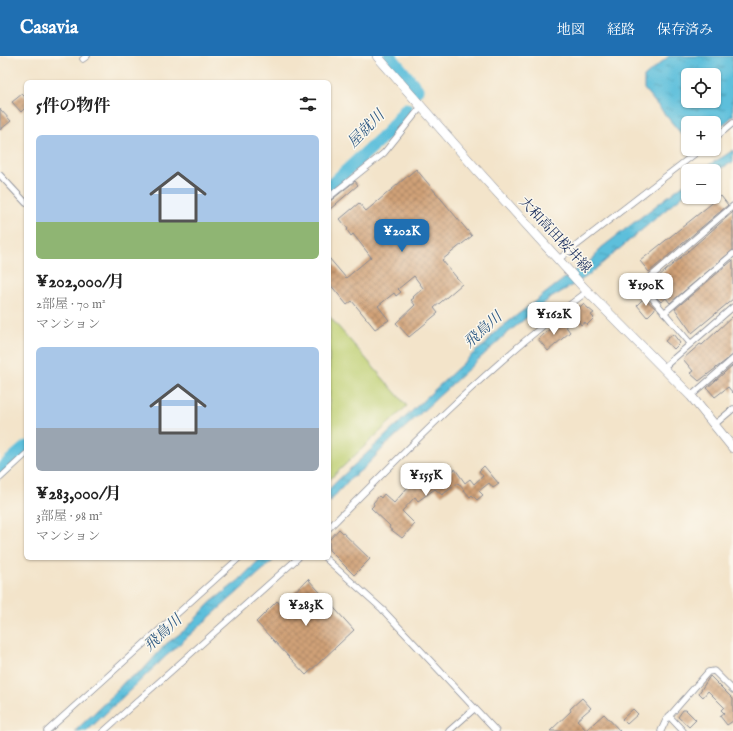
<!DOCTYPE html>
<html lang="ja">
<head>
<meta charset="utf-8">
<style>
	body { margin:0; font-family:"IM FELL English","Noto Serif JP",serif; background:#f6f6f6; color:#222; height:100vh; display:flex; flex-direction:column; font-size:15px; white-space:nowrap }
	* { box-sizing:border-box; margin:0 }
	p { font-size:13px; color:#767676 }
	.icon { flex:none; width:22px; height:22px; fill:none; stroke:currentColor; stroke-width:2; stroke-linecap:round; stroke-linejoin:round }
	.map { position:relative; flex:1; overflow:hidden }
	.side { position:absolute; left:24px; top:24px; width:307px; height:480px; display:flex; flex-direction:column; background:#fff; border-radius:6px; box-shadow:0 1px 3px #0004 }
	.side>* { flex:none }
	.controls { position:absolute; left:681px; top:12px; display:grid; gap:8px }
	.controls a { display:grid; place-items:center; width:40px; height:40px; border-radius:6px; background:#fff; box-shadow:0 1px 3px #0004; font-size:20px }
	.price { position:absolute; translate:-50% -34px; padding:0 9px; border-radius:8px; background:#fff; color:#222; font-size:13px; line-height:26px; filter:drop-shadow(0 1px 2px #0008) }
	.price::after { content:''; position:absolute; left:50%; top:24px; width:12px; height:9px; margin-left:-6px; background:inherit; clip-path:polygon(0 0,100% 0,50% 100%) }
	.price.selected { background:#1f6fb2; color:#fff }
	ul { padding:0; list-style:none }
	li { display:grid; align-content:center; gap:8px; height:212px; padding:0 12px }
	li span { display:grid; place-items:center; height:124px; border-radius:6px; color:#555 }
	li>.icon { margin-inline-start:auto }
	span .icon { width:72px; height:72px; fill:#fffc; stroke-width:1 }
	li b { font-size:17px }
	h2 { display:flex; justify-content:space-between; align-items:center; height:48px; padding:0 12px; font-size:17px }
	header { display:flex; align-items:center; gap:24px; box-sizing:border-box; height:56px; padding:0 20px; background:#1f6fb2; color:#fff }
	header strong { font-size:19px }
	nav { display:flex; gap:22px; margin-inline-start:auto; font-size:14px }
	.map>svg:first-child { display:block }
</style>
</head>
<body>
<header>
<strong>Casavia</strong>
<nav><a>地図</a><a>経路</a><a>保存済み</a></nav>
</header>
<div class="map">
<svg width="733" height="675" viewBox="0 0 733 675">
	<defs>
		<pattern id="water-ripples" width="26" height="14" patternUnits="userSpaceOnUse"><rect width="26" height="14" fill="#5dbfdb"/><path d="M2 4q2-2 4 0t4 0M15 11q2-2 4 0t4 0" fill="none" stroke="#4c9cb5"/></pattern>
		<pattern id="building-cross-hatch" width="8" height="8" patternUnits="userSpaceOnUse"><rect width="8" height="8" fill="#d0a177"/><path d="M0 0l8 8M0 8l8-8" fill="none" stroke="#a88465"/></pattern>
	</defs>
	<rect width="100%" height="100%" fill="#fbf7ec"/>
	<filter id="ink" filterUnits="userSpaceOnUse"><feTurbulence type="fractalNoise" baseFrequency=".025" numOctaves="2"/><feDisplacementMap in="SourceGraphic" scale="8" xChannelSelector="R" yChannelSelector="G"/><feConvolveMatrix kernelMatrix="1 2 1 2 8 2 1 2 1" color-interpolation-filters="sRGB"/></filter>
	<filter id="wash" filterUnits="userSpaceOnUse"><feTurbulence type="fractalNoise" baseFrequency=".012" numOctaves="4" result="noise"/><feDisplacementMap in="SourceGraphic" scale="16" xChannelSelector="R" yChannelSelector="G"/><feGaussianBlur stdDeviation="0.9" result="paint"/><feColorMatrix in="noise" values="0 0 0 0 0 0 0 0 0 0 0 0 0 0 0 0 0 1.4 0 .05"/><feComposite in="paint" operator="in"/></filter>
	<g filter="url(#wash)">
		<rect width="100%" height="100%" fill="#f3e4ca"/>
		<!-- green -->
		<path fill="#becf72" stroke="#6c7f68" d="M329 260 407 350 329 424Z"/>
		<!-- water -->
		<g fill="url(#water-ripples)" stroke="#3c779c" fill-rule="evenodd">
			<path d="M669 0H733V60L714 77V67H688V86L644 33V21ZM688 19H714V45H688Z"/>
			<path d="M733 94V106L714 116V115H700C711 106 722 103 733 94Z"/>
			<path d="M688 125V135L586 221 549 243 504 280 386 389 365 411 349 424 329 446V433L334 428 475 296 486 288 494 277 578 212 592 204 601 192Z"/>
			<path d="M261 502H276L166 600 87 675H75L111 641 125 625 143 614 166 588 185 574 210 547 238 525Z"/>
		</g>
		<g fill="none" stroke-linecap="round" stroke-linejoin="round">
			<!-- river -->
			<g stroke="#5dbfdb" stroke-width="13">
				<path d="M390 0 417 33 416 35"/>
				<path d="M329 131 387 77 406 53"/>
				<path d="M0 414 26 391"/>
			</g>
		</g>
		<g id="blocks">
			<!-- building -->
			<g fill="url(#building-cross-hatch)">
				<path d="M22 38 26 42V51L21 56 12 46Z"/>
				<path d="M0 53 11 65 0 74Z"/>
				<path d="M416 113 472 180 442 204 462 228 434 252 438 257 409 281 396 267 415 249 411 244 414 242 413 241 423 232 414 220 398 233 401 236 396 240 394 237 378 250 389 264 375 273 352 245 347 249 329 227V202L346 222 371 201 353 178 351 180 347 174 348 173 340 163 359 147 366 155Z"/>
				<path d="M355 125 358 129 329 154V146Z"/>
				<path d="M721 140 728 149 649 216 640 205Z"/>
				<path d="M733 156V194L670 247 666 242 661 246 657 242 660 239 650 228Z"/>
				<path d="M733 204V243L692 277 675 253Z"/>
				<path d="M644 242 655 252 654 254 647 261 637 249Z"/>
				<path d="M583 248 594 257 591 259 594 262 587 269 585 266 581 269 573 257Z"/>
				<path d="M733 260V299L699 325 690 317 693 315 683 303 700 288 702 289Z"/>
				<path d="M561 264 570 276 548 295 538 283Z"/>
				<path d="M673 278 680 287 674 293 665 285Z"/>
				<path d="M733 309V337L728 331 715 341 707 332Z"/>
				<path d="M484 410 499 428 493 432 489 427 479 435 483 439 477 444 472 439 470 441 458 427 442 439 435 433 418 445 415 441 402 455 415 468 402 482 389 472 390 470 371 452 374 449 373 447 379 440 381 442 384 438 394 447 408 431 405 427 417 418 424 426 434 418 436 420 439 418 442 422 455 413 465 427 470 423 474 428 483 420 479 415Z"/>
				<path d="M339 473 370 503 354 519 329 494V484Z"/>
				<path d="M308 523 354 574 306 619 256 566 277 545 281 549Z"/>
				<path d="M710 620 733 643V665L727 669 720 660 724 657 721 654 724 651 708 635 703 641 699 637Z"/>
				<path d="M582 642 591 652 577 664 586 674 604 658 620 675H550L571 655 570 653Z"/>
				<path d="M633 653 638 658 627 668 622 663Z"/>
				<path d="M683 654H686L696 664 689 671 678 661Z"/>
			</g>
		</g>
	</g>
	<g filter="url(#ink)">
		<use href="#blocks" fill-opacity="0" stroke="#878a94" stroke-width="1"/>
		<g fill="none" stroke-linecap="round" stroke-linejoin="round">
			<defs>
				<g id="minor">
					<path d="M83 3 87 0"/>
					<path d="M714 83 733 67"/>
					<path d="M0 119 26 147"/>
					<path d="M329 141 384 97 421 51"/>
					<path d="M559 203 701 93"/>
					<path d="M664 257 733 198"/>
					<path d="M690 287 641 229 733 150"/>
					<path d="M664 311 733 251"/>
					<path d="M691 340 733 303"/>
					<path d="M714 369 733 353"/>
					<path d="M0 422 26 398"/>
					<path d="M329 472C411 389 494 304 588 235"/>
					<path d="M325 502 382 553 496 675"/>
					<path d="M669 660 683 675"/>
					<path d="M47 675 239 502"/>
					<path d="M104 675 298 502"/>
					<path d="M449 675 474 653"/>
					<path d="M661 675 666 664 708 616 714 615 733 634"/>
				</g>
				<path id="primary" d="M377 0 477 114 585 233 691 340 733 392"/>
			</defs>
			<!-- minor casing -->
			<use href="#minor" stroke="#878a94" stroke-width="7"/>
			<!-- primary casing -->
			<use href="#primary" stroke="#878a94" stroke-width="10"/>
			<!-- minor -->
			<use href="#minor" stroke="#fff" stroke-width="5.5"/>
			<!-- primary -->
			<use href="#primary" stroke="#fff" stroke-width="9"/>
		</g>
	</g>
	<g text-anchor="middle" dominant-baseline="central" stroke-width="3" stroke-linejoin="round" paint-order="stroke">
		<!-- street labels -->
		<g font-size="14" fill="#1b2f5e" stroke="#fbf7ec">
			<text transform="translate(555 179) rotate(47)">大和高田桜井線</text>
		</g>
		<!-- water labels -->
		<g font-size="15" font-style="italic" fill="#2f5a84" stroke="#fbf7ec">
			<text transform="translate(366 73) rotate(-46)">屋就川</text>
			<text transform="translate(483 274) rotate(-42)">飛鳥川</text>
			<text transform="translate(163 577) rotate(-43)">飛鳥川</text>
		</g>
	</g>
</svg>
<div class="controls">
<a><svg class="icon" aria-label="locate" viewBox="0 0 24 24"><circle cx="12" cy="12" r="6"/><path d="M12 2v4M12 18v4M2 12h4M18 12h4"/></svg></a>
<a>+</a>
<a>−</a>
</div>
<b class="price selected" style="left:402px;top:197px">¥202K</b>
<b class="price" style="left:646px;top:251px">¥190K</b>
<b class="price" style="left:554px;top:280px">¥162K</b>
<b class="price" style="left:426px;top:441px">¥155K</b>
<b class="price" style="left:306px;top:571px">¥283K</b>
<section class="side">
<h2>5件の物件<svg class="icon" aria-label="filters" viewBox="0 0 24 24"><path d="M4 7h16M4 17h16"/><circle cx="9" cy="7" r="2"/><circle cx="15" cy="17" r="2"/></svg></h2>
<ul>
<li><span style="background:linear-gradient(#a9c7e8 70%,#8fb573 0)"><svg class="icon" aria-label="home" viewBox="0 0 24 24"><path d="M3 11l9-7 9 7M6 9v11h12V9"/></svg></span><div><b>¥202,000/月</b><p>2部屋 · 70 m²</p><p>マンション</p></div></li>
<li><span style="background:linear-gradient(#a9c7e8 65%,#9aa5b1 0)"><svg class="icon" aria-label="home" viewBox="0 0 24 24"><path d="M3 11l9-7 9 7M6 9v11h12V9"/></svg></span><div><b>¥283,000/月</b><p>3部屋 · 98 m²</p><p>マンション</p></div></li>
</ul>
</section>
</div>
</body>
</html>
